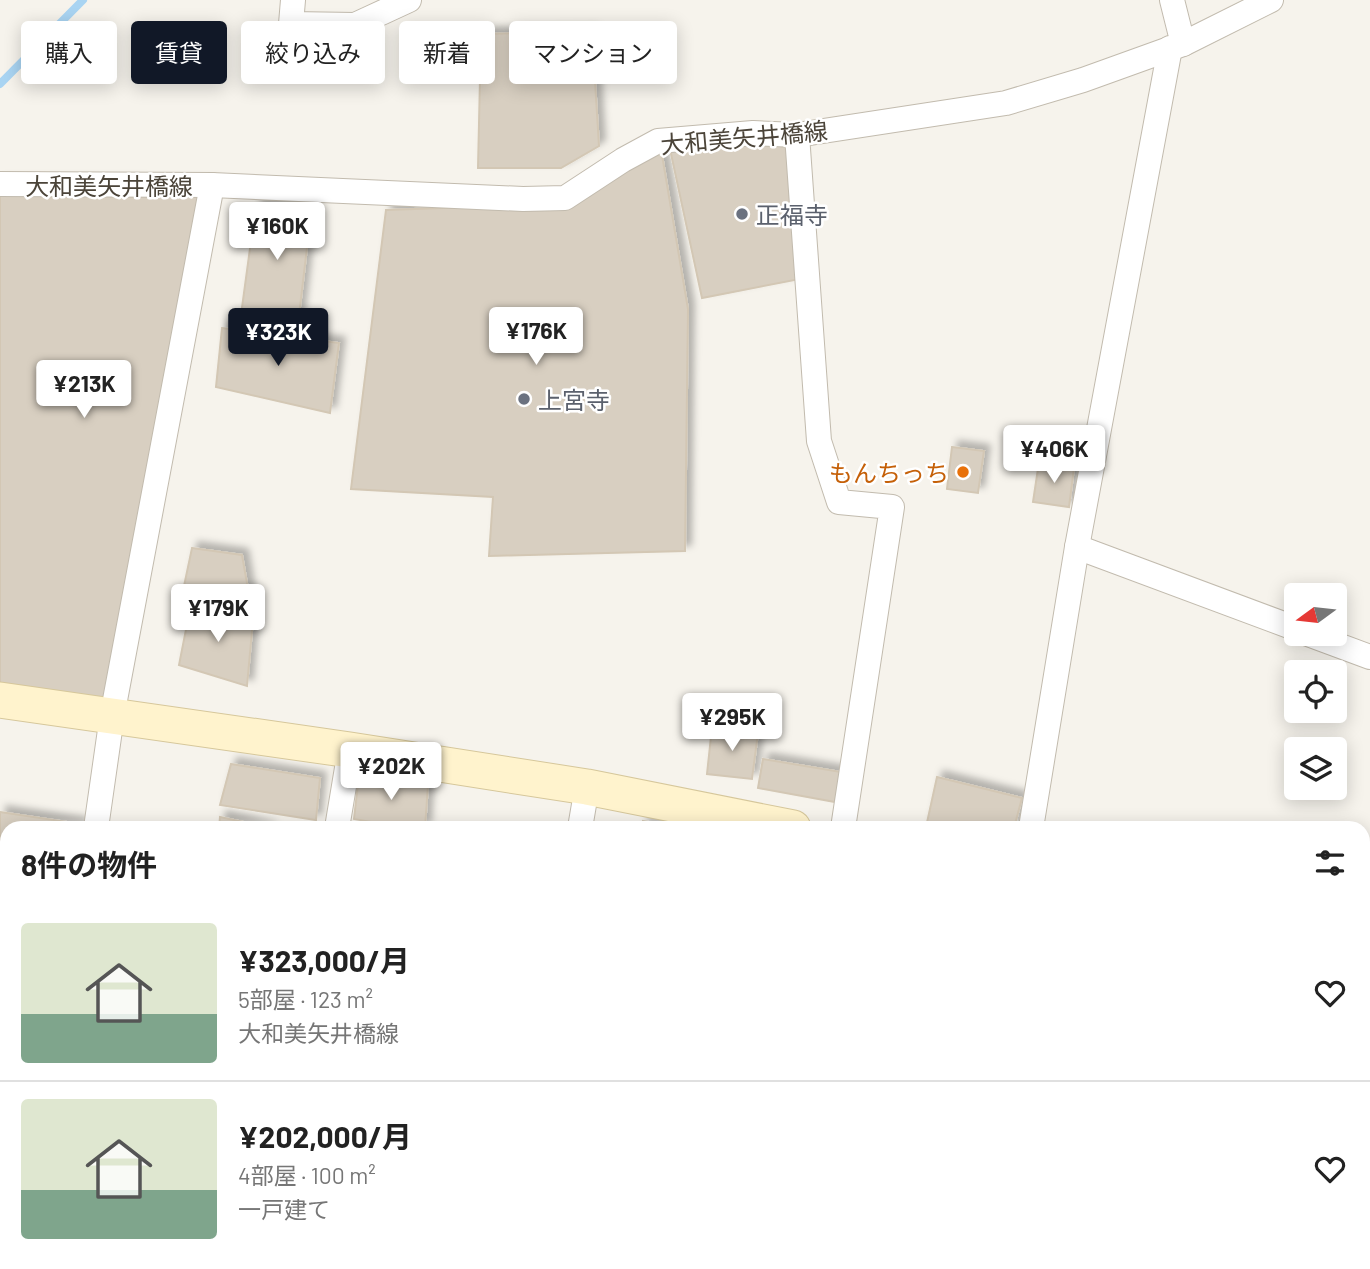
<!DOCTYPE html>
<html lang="ja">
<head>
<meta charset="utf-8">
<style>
	body { margin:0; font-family:Barlow,"Noto Sans JP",sans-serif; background:#f6f6f6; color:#222; height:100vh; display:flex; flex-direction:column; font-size:26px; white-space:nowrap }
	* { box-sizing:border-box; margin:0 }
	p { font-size:23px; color:#767676 }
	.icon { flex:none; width:38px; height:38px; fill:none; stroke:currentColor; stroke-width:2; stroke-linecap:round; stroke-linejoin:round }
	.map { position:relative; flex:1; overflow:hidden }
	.drawer { position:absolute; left:0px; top:821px; width:1370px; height:450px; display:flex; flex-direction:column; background:#fff; border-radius:21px 21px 0 0; box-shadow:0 4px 18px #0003 }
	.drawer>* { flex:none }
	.hud { position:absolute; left:21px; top:21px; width:700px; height:63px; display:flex; gap:14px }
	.needle { width:46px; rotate:255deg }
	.tools { position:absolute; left:1284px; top:583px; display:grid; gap:14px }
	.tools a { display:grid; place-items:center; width:63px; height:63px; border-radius:7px; background:#fff; box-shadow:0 4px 18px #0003; font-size:35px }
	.price { position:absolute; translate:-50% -60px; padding:0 16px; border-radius:7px; background:#fff; color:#222; font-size:23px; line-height:46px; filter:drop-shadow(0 2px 4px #0008) }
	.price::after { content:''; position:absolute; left:50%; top:42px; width:21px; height:16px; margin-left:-10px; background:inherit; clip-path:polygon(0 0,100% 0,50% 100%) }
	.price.current { background:#111827; color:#fff }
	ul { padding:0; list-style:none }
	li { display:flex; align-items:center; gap:21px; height:175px; padding:0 21px }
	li+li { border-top:2px solid #e0e0e0 }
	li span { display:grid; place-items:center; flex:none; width:196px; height:140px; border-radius:7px; color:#555 }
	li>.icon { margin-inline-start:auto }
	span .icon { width:84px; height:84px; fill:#fffc; stroke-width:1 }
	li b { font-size:30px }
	h2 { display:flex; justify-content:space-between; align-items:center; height:84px; padding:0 21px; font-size:30px }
	.tag { padding:0 24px; border-radius:7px; background:#fff; box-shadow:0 4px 18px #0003; font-size:24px; line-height:63px }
	.tag.current { background:#111827; color:#fff }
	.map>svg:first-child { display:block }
</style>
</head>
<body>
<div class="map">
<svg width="1370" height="1269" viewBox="0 0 1370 1269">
	<defs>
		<filter id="shadow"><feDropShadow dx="6" dy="-6" stdDeviation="3.5" flood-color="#0004"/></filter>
	</defs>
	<rect width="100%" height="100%" fill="#f6f3ec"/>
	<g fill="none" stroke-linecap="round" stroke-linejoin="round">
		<!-- stream -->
		<path stroke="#a9d4f2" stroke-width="8" d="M0 84 83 0"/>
	</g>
	<!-- building -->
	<g fill="#d8cfc1" stroke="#d3c7b4" stroke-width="2" filter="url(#shadow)">
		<path d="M592 32 599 146 561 168H478L481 34Z"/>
		<path d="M796 143 805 278 702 298 670 149Z"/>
		<path d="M661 149 688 309 685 551 489 556 493 497 351 489 386 210 564 204Z"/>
		<path d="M0 184 212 185 112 716 0 700Z"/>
		<path d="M256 204 312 205 298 324 241 315Z"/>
		<path d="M222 328 339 343 330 413 216 387Z"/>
		<path d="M952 447 984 451 978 493 947 489Z"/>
		<path d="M1039 462 1074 468 1069 507 1033 502Z"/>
		<path d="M192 548 242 555 250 600 184 586Z"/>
		<path d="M191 604 253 620 247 686 179 665Z"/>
		<path d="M712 727 758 733 752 779 707 774Z"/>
		<path d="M763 759 841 772 835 802 758 788Z"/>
		<path d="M231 764 320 778 316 820 220 805Z"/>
		<path d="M359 775 428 785 425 828H405L354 819Z"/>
		<path d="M937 777 1022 798 1014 828 926 827Z"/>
		<path d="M0 812 81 824V828H7V907L0 906Z"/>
		<path d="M220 817 271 828H219Z"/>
		<path d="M643 821 685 828H642Z"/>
		<path d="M0 914 7 915V998L0 996Z"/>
		<path d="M1370 999V1269H1264L1266 1264H1363V1016Z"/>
		<path d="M0 1191 7 1193V1236L0 1235Z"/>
		<rect x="754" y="1264" width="37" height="5"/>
	</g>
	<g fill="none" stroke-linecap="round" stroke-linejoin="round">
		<defs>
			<g id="street">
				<path d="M293 0 291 24 355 25 409 0"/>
				<path d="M1172 0 1183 44"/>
				<path d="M797 135 819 441 839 502 892 507 843 828"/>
				<path d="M0 184 212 185 523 199 565 198 623 160 658 141 753 133 797 135 1006 103 1083 80 1183 44 1271 0"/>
				<path d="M1077 547 1297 629"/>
				<path d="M1308 634 1370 657"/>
				<path d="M96 828 112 716 212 185"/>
				<path d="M337 828 350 750"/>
				<path d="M580 828 587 787"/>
				<path d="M1031 828 1077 547 1170 48"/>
				<path d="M1363 936 1370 919"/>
				<path d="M0 1087 7 1088"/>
				<path d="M1017 1264 1031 1269"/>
				<path d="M28 1269 29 1264"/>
				<path d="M265 1269 266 1264"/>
				<path d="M502 1269 503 1264"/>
				<path d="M731 1269 732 1264"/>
				<path d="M968 1269 969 1264"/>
				<path d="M1230 1269 1232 1264"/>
			</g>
			<path id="secondary" d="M0 700 350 750 587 787 793 828"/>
		</defs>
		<!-- street casing -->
		<use href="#street" stroke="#c2bbae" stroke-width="26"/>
		<!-- secondary casing -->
		<use href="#secondary" stroke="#d6c79b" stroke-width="37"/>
		<!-- street -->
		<use href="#street" stroke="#fff" stroke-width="24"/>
		<!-- secondary -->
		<use href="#secondary" stroke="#fff3cd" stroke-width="35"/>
	</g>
	<!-- markers -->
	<g fill="#6b7280" stroke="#fff" stroke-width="2.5">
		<circle cx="742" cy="214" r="7"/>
		<circle cx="524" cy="399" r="7"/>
	</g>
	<circle fill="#e8710a" stroke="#fff" stroke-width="2.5" cx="963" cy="472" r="7"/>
	<g text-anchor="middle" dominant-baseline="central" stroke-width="5" stroke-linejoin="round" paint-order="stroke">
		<!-- street labels -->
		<g font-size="24" fill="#4b4439" stroke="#fff">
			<text transform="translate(744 137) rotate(-5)">大和美矢井橋線</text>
			<text x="109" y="185">大和美矢井橋線</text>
		</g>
		<!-- worship labels -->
		<g font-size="24" fill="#5b616d" stroke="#fff" text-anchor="start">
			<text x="756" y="214">正福寺</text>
			<text x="538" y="399">上宮寺</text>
		</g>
		<!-- food labels -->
		<g font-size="24" fill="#c56008" stroke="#fff" text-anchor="end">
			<text x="949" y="472">もんちっち</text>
		</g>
	</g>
</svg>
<div class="tools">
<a><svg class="needle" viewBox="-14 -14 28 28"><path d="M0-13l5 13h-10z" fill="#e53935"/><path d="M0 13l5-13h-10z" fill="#767676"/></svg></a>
<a><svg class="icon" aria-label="locate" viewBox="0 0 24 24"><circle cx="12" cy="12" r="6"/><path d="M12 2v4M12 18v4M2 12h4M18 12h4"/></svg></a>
<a><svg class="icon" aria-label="layers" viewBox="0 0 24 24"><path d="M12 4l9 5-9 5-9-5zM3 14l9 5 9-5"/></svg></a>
</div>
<b class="price" style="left:277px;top:262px">¥160K</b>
<b class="price" style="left:536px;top:367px">¥176K</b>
<b class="price current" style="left:278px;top:368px">¥323K</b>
<b class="price" style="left:84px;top:420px">¥213K</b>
<b class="price" style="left:1054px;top:485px">¥406K</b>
<b class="price" style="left:218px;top:644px">¥179K</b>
<b class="price" style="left:732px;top:753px">¥295K</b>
<b class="price" style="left:391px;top:802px">¥202K</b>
<div class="hud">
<a class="tag">購入</a>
<a class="tag current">賃貸</a>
<a class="tag">絞り込み</a>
<a class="tag">新着</a>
<a class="tag">マンション</a>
</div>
<section class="drawer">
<h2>8件の物件<svg class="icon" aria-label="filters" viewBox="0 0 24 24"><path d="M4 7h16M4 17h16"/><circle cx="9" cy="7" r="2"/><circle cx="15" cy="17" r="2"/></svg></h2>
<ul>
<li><span style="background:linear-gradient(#dfe7d0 65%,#7fa58c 0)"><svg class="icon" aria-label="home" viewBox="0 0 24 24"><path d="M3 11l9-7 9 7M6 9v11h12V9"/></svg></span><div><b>¥323,000/月</b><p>5部屋 · 123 m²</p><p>大和美矢井橋線</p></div><svg class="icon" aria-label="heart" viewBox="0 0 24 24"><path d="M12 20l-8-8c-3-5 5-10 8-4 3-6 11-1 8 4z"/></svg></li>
<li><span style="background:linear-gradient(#dfe7d0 65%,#7fa58c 0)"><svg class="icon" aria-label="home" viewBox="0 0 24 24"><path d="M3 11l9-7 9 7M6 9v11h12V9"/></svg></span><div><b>¥202,000/月</b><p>4部屋 · 100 m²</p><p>一戸建て</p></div><svg class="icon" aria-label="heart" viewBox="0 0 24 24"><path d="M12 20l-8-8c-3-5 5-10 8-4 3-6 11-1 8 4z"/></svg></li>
</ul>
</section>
</div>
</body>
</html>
